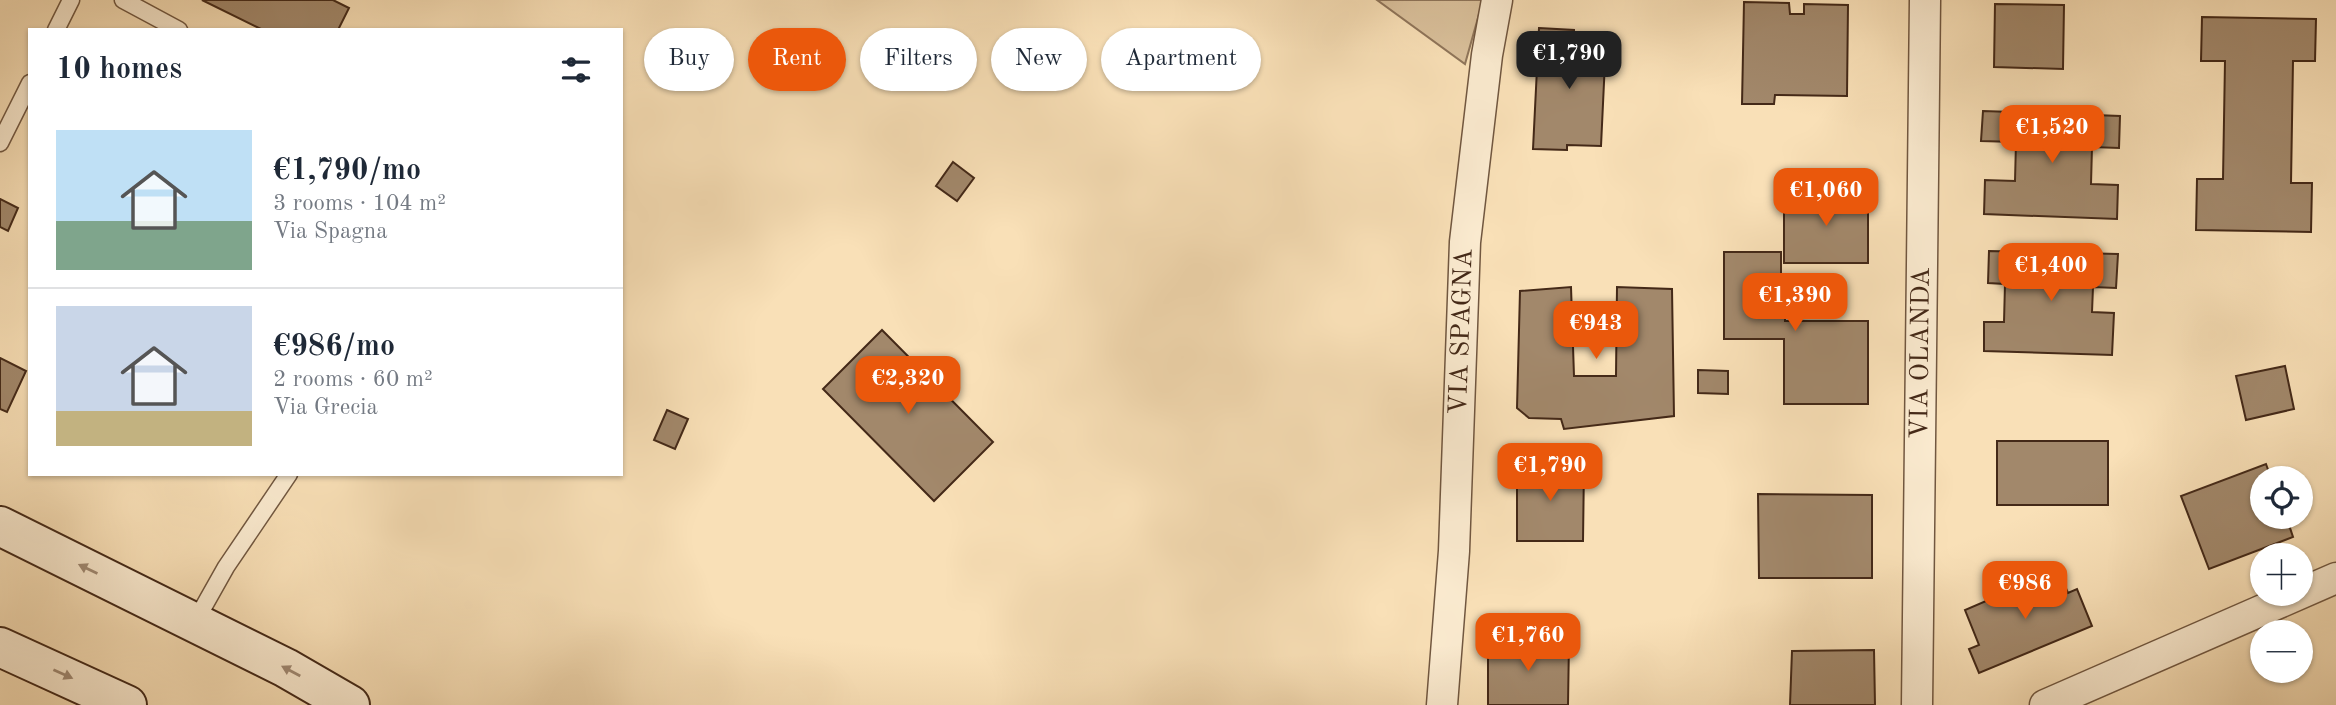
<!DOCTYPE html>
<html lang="en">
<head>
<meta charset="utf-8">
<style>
	body { margin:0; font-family:"Old Standard TT",serif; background:#f2f2f3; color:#1f2937; height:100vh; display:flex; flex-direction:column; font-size:26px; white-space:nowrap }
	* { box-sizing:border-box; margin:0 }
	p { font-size:23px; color:#747a83 }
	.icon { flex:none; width:38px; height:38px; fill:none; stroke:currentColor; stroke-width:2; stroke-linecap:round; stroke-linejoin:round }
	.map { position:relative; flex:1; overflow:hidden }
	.details { position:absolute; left:28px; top:28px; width:595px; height:448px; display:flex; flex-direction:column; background:#fff; border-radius:0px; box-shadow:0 2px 5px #0004 }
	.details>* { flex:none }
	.top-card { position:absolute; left:644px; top:28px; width:665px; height:63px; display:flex; gap:14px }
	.tools { position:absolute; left:2250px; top:466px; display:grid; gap:14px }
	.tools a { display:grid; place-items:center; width:63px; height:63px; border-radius:50%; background:#fff; box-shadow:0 2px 5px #0004; font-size:35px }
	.price { position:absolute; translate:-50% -60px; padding:0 16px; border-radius:14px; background:#ea580c; color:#fff; font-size:23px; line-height:46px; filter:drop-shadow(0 2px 4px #0008) }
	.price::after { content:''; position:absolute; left:50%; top:42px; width:21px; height:16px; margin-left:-10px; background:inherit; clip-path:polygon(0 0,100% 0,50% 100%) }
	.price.selected { background:#222; color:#fff }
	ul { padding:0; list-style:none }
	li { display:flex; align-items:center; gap:21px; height:175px; padding:0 28px }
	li+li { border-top:2px solid #e0e1e3 }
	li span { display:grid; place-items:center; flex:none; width:196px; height:140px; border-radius:0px; color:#555 }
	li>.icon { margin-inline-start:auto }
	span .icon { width:84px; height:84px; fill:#fffc; stroke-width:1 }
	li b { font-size:30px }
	h2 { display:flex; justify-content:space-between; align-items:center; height:84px; padding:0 28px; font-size:30px }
	.tag { padding:0 24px; border-radius:32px; background:#fff; box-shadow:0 2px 5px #0004; font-size:24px; line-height:63px }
	.tag.selected { background:#ea580c; color:#fff }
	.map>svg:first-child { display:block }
</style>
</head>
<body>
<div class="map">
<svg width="2336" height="705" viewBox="0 0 2336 705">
	<rect width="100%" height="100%" fill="#f9e0b7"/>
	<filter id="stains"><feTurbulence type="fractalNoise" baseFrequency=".00286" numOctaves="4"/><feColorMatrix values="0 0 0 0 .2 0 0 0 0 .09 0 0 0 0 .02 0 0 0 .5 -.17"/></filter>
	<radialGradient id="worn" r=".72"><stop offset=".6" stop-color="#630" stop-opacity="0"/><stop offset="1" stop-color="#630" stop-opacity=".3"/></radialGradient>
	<!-- green -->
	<path fill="#dac19c" stroke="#8f755a" stroke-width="2" d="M1377 0H1483L1465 64Z"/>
	<!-- building -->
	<g fill="#a2886b" stroke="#442918" stroke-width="2">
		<path d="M202 0H333L349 8 338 30H263Z"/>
		<path d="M1744 2 1789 3 1790 14H1804V4L1848 5 1847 96 1775 95 1774 104H1742Z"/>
		<path d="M1995 4 2064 5 2063 69 1994 67Z"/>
		<path d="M2202 17 2316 19 2315 61H2293L2291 183H2312L2311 232 2196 230 2197 179H2223L2225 61H2201Z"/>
		<path d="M1539 28 1574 30V38L1606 40 1601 146 1567 145V150L1533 149Z"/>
		<path d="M1983 111 2120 116 2119 148 2092 147 2091 184 2118 185 2117 219 1984 214 1985 180 2015 181 2016 142 1981 141Z"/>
		<path d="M953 162 974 178 957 201 936 186Z"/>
		<rect x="1784" y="193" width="84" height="70"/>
		<path d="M0 199 18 208 8 231 0 227Z"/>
		<path d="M1989 251 2118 254 2116 288 2093 287 2092 312 2114 313 2112 355 1984 351V322H2004L2005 284 1988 283Z"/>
		<path d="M1724 252H1781V289H1801V314H1785V321H1868V404H1784V339H1724Z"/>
		<path d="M1571 287 1574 376H1616L1617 287 1672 289 1674 416 1564 429 1561 419 1529 418 1517 408 1520 291Z"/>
		<path d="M882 330 993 442 934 501 823 389Z"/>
		<path d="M0 358 26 371 7 412 0 409Z"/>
		<path d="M2285 366 2294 409 2246 420 2236 376Z"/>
		<path d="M1698 370 1728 371V394L1698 393Z"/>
		<path d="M667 410 688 419 675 449 654 440Z"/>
		<rect x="1997" y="441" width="111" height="64"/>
		<path d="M1517 464 1584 465 1583 541H1517Z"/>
		<path d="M2266 464 2271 478H2263V516H2286L2293 537 2209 569 2181 496Z"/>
		<path d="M1758 494 1872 495V578H1759Z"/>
		<path d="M2058 570 2068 593 2077 589 2092 626 1979 673 1969 649 1979 645 1965 610Z"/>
		<path d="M1569 641 1568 705H1488V642Z"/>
		<path d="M1874 650 1875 705H1790L1792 651Z"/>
	</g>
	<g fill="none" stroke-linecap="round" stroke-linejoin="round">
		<defs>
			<g id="service">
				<path d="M123 0 179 30"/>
				<path d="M56 30 71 0"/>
				<path d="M0 143 30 83"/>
				<path d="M195 622 226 567 289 474"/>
			</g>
			<g id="minor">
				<path id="s1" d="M1442 705 1454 551 1465 242 1487 55 1497 0"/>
				<path id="s2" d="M1917 705 1925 0"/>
				<path d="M2045 705 2336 578"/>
			</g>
			<g id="secondary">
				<path d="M0 526 286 668 350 705"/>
				<path d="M0 647 127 705"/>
			</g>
		</defs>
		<!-- service casing -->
		<use href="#service" stroke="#715740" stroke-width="19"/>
		<!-- minor casing -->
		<use href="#minor" stroke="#715740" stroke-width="33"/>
		<!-- secondary casing -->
		<use href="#secondary" stroke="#442918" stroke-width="42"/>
		<!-- service -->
		<use href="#service" stroke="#fbebd0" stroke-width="16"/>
		<!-- minor -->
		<use href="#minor" stroke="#fbebd0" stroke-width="30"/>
		<!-- secondary -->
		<use href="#secondary" stroke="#fbebd0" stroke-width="38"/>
	</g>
	<!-- one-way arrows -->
	<defs><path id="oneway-solid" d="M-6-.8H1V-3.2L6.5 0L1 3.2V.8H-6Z" transform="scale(1.75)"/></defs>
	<g fill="#a08a74">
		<use href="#oneway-solid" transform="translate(88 569) rotate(-154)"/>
		<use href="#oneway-solid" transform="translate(291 671) rotate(-152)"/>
		<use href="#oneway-solid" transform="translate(63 674) rotate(24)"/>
	</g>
	<g text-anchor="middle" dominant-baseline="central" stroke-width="5" stroke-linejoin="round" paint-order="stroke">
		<!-- street labels -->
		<g font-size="26" fill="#442918" stroke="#fbebd0">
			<text stroke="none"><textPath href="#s1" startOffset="374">VIA SPAGNA</textPath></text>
			<text stroke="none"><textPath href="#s2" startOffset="352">VIA OLANDA</textPath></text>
		</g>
	</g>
	<rect width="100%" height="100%" filter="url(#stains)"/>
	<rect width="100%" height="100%" fill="url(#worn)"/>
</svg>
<div class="tools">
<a><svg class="icon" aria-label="locate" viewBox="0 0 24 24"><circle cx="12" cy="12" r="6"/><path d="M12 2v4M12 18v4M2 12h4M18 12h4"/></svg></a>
<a>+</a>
<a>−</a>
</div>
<b class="price selected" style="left:1569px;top:91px">€1,790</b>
<b class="price" style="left:2052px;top:165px">€1,520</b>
<b class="price" style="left:1826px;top:228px">€1,060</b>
<b class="price" style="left:2051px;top:303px">€1,400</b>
<b class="price" style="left:1795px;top:333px">€1,390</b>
<b class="price" style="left:1596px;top:361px">€943</b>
<b class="price" style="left:908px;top:416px">€2,320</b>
<b class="price" style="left:1550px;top:503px">€1,790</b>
<b class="price" style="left:2025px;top:621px">€986</b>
<b class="price" style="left:1528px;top:673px">€1,760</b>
<div class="top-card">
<a class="tag">Buy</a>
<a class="tag selected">Rent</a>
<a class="tag">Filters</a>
<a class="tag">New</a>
<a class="tag">Apartment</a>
</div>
<section class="details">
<h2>10 homes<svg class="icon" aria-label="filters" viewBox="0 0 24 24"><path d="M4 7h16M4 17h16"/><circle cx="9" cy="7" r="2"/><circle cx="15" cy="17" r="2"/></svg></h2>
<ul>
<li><span style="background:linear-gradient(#bfe0f5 65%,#7fa58c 0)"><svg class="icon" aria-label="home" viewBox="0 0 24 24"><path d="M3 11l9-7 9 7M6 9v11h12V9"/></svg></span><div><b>€1,790/mo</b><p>3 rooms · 104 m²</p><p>Via Spagna</p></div></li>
<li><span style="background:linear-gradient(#c9d6e8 75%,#c2b280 0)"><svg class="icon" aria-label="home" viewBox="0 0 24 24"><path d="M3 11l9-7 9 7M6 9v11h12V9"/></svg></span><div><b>€986/mo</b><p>2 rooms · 60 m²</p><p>Via Grecia</p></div></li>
</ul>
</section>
</div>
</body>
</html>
